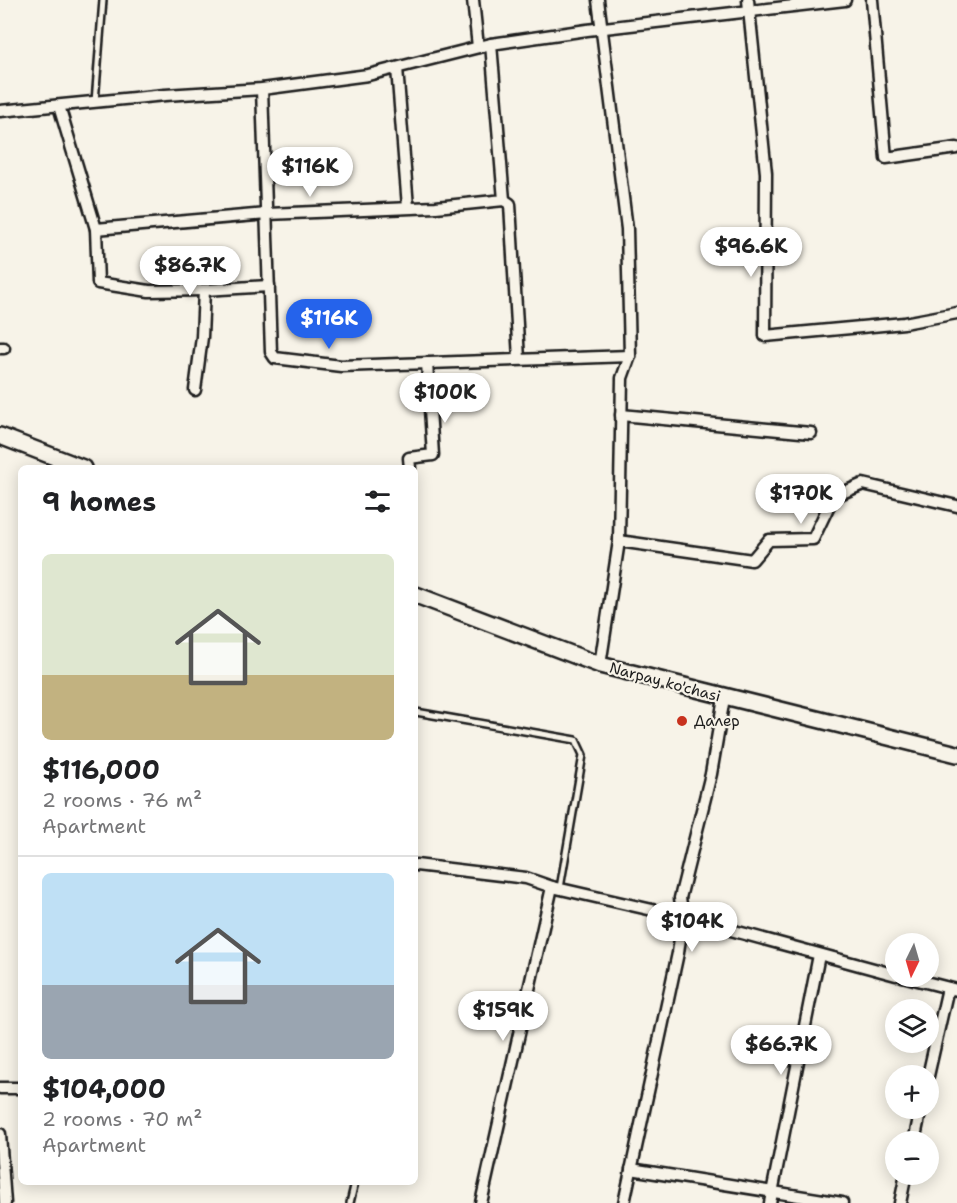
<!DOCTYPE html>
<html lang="en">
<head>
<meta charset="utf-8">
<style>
	body { margin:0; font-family:"Shantell Sans",sans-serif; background:#f2f2f2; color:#202124; height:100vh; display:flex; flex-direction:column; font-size:22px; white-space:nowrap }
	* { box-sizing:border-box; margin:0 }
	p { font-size:20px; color:#757577 }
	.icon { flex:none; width:33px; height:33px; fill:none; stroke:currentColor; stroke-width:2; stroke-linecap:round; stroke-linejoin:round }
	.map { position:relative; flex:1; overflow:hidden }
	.side { position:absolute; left:18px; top:465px; width:400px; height:720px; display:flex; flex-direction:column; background:#fff; border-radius:9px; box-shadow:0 3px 15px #0003 }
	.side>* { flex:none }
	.needle { width:39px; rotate:185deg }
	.fabs { position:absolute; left:885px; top:933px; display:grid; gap:12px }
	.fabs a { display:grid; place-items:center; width:54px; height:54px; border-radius:50%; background:#fff; box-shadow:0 3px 15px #0003; font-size:30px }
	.price { position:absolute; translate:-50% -51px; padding:0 14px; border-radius:21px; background:#fff; color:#222; font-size:20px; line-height:39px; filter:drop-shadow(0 2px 3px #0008) }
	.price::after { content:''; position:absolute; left:50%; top:36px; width:18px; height:14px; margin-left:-9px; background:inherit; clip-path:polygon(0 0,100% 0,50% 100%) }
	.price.active { background:#2563eb; color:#fff }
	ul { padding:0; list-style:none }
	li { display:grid; align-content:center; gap:12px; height:318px; padding:0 24px }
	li+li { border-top:2px solid #e0e0e0 }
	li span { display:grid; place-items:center; height:186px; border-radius:9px; color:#555 }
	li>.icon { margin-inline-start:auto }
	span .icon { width:108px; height:108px; fill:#fffc; stroke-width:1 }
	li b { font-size:26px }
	h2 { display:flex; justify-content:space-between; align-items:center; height:72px; padding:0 24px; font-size:26px }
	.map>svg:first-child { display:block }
</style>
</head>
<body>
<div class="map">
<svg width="957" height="1203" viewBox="0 0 957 1203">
	<rect width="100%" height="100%" fill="#f7f3e8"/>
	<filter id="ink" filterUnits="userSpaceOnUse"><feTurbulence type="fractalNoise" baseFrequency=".0167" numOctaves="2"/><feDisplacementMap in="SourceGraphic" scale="12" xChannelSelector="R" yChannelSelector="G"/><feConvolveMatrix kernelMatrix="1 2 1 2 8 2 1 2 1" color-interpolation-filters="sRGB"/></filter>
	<g filter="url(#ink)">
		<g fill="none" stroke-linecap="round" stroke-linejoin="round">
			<defs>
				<g id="service">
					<path d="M95 102 103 0"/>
					<path d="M416 712 576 740 583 755 560 888"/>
					<path d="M350 1203 355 1182"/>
				</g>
				<g id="minor">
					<path d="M473 0 478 47"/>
					<path d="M598 0 627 229 630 356 622 378 619 541 600 665"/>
					<path d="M748 0 766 173 765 336 904 323 957 313"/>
					<path d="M872 0 886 158 957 148"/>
					<path d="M397 68 408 207"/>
					<path d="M262 89 271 352 275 358 341 366 630 356"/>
					<path d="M59 106 96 229 267 214 436 207 504 200 491 44"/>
					<path d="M0 111 165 95 262 89 368 75 491 44 587 30 845 0"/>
					<path d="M504 200 510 204 519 359"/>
					<path d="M96 229 98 283 149 291 204 290"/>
					<path d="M0 348H4"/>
					<path d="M195 390 202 337 204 290 269 286"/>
					<path d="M621 415 811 433"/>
					<path d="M410 468 409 458 433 455 427 363"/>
					<path d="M619 541 752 560 769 540 813 539 833 497 863 484 957 506"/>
					<path d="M416 865 526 878 552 887 683 917 896 975"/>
					<path d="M902 976 957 990"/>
					<path d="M928 1076 948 988"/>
					<path d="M0 1088H21"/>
					<path d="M0 1134 5 1203"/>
					<path d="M914 1142 921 1108"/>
					<path d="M631 1169 842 1203"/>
					<path d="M481 1203 552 887"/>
					<path d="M624 1203 678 953 683 917 680 898 711 774 724 698"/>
					<path d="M770 1203 819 955"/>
					<path d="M900 1203 906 1174"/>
				</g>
				<g id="secondary">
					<path d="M0 436 83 468"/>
					<path d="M416 595 600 665 957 754"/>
				</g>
			</defs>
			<!-- service casing -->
			<use href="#service" stroke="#1c1c1c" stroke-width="10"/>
			<!-- minor casing -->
			<use href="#minor" stroke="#1c1c1c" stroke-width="15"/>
			<!-- secondary casing -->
			<use href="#secondary" stroke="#1c1c1c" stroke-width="20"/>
			<!-- service -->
			<use href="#service" stroke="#f7f3e8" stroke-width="5"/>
			<!-- minor -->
			<use href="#minor" stroke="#f7f3e8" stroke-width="10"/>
			<!-- secondary -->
			<use href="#secondary" stroke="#f7f3e8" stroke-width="15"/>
		</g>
	</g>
	<!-- markers -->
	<circle fill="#c8321e" stroke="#f7f3e8" stroke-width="2" cx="682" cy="721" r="6"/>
	<g text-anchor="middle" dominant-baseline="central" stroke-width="4.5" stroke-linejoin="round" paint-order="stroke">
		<!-- street labels -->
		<g font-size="15" fill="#1c1c1c" stroke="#f7f3e8">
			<text transform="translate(665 682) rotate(15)">Narpay ko'chasi</text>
		</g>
		<!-- poi labels -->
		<g font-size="15" fill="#1c1c1c" stroke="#f7f3e8" text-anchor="start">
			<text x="694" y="721">Далер</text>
		</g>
	</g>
</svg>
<div class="fabs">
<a><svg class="needle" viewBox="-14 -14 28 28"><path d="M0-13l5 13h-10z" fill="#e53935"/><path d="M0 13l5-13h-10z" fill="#757577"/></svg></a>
<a><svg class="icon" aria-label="layers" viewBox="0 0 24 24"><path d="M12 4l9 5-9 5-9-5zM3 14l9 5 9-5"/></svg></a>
<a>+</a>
<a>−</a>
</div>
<b class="price" style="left:310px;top:198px">$116K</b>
<b class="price" style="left:751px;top:278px">$96.6K</b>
<b class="price" style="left:190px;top:297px">$86.7K</b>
<b class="price active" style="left:329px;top:350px">$116K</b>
<b class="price" style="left:445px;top:424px">$100K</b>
<b class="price" style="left:801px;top:525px">$170K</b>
<b class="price" style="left:692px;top:953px">$104K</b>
<b class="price" style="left:503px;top:1042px">$159K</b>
<b class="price" style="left:781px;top:1076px">$66.7K</b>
<section class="side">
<h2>9 homes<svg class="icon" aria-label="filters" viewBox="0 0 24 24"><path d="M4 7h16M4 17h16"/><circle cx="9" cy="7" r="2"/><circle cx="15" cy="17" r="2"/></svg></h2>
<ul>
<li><span style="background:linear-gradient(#dfe7d0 65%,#c2b280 0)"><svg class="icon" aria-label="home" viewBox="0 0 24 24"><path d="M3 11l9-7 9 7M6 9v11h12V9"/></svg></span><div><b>$116,000</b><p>2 rooms · 76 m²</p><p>Apartment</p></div></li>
<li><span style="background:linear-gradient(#bfe0f5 60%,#9aa5b1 0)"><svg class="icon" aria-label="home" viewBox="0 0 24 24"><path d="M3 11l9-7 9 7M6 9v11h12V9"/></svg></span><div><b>$104,000</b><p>2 rooms · 70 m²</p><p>Apartment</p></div></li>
</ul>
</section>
</div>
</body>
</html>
